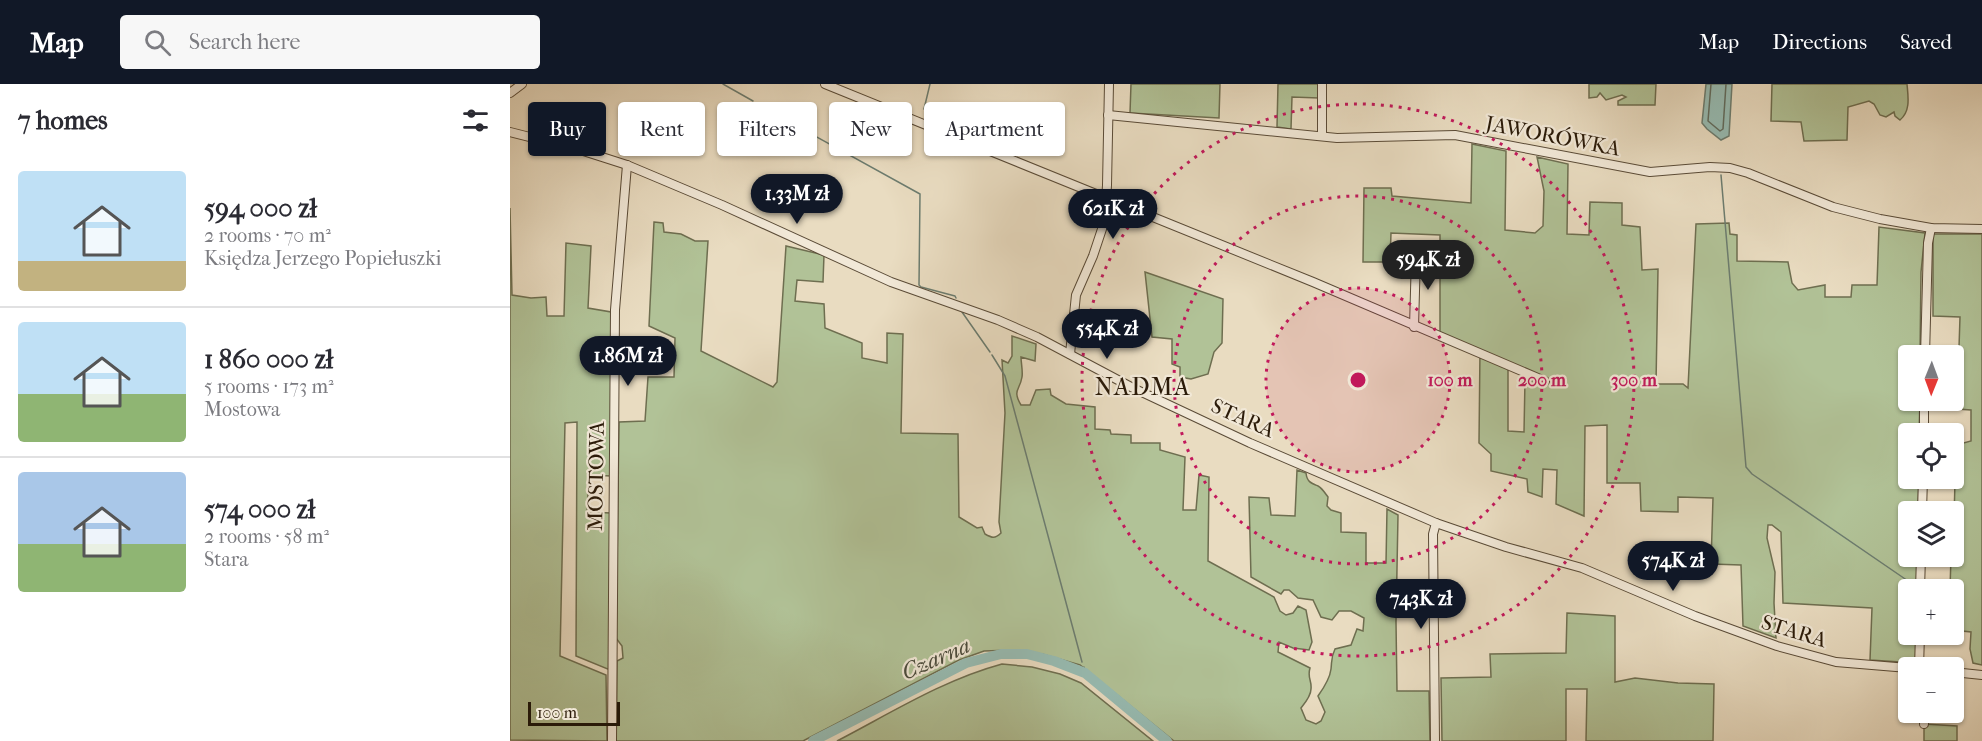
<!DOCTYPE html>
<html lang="en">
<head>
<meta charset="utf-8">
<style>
	body { margin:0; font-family:"IM FELL French Canon",serif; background:#f7f7f7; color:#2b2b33; height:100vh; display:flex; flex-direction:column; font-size:22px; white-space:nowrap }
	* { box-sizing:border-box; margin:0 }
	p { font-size:20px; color:#7c7c81 }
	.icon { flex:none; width:33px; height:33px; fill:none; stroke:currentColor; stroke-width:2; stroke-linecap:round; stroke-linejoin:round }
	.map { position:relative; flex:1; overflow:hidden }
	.panel { display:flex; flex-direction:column; background:#fff; width:510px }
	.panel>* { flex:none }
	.banner { position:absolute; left:18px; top:18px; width:570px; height:54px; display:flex; gap:12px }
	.needle { width:39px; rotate:181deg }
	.fabs { position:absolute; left:1388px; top:261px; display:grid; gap:12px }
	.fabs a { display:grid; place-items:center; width:66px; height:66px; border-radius:6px; background:#fff; box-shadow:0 2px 4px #0004; font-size:30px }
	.scale { position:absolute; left:18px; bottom:15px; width:92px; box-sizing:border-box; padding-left:6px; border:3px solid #2b1b09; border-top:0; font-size:16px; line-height:21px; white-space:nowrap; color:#2b1b09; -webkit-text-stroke:4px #f1e8d7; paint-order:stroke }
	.price { position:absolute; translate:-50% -51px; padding:0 14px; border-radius:21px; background:#111827; color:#fff; font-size:20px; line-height:39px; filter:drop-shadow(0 2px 3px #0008) }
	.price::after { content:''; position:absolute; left:50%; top:36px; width:18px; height:14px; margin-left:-9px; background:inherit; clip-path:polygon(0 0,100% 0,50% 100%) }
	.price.on { background:#222; color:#fff }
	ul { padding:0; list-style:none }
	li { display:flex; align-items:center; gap:18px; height:150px; padding:0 18px }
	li+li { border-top:2px solid #e1e1e2 }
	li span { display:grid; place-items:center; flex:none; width:168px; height:120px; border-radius:6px; color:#555 }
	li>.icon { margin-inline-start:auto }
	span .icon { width:72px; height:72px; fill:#fffc; stroke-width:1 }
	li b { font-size:26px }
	h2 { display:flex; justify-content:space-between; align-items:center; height:72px; padding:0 18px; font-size:26px }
	.pill { padding:0 21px; border-radius:6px; background:#fff; box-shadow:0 2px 4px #0004; font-size:21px; line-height:54px }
	.pill.on { background:#111827; color:#fff }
	header { display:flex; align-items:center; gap:36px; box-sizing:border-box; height:84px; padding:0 30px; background:#111827; color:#fff }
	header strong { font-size:28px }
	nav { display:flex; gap:33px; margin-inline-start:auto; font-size:21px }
	.search { width:420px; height:54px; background:#f7f7f7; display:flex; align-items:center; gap:15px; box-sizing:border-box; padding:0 21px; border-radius:6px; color:#7c7c81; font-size:22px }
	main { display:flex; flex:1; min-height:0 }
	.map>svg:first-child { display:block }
</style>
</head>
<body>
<header>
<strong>Map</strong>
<div class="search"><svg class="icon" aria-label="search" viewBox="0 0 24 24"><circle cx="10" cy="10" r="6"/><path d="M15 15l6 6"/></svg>Search here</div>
<nav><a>Map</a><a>Directions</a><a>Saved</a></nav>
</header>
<main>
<section class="panel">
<h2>7 homes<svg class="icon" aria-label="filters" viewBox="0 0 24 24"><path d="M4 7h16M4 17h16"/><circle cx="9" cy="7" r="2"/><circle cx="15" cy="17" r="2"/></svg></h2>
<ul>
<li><span style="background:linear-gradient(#bfe0f5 75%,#c2b280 0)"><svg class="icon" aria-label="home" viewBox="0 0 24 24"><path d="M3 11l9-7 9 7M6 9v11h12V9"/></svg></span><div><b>594 000 zł</b><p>2 rooms · 70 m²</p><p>Księdza Jerzego Popiełuszki</p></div></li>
<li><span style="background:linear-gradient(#bfe0f5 60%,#8fb573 0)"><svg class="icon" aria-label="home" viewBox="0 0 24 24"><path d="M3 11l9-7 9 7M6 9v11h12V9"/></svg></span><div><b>1 860 000 zł</b><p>5 rooms · 173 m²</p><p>Mostowa</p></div></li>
<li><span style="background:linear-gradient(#a9c7e8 60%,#8fb573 0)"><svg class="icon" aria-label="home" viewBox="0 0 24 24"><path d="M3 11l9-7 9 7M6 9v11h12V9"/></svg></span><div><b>574 000 zł</b><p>2 rooms · 58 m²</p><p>Stara</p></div></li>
</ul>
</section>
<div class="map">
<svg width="1472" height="657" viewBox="0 0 1472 657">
	<rect width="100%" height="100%" fill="#e9dcc1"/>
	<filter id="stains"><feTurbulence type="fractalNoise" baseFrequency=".00333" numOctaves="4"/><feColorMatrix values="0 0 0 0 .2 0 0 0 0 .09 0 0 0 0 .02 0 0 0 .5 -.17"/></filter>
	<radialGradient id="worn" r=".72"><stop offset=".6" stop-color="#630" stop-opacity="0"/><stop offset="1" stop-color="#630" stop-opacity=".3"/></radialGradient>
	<!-- green -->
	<g fill="#b1c297" stroke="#6e6e50" stroke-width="1.5" fill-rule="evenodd">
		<path d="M621 0H710L709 34 620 29Z"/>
		<path d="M768 0H809V14L782 13 781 45 767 43Z"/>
		<path d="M1079 0H1146L1145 21H1108V17L1116 13 1112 11 1096 16 1090 9 1087 13 1079 14Z"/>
		<path d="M1262 0H1397C1398 12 1401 27 1390 36L1385 32 1384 28 1376 33 1370 31 1364 20 1359 17 1338 23 1337 56 1294 57 1291 38 1261 37Z"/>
		<path d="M962 60 996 67 995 146 1025 149 1033 142 1034 107 1027 73 1058 80 1057 150 1079 151 1080 118 1112 119V141L1130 143 1132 186 1148 185 1146 300H1173L1178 304 1186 140 1219 139 1220 150 1227 151V177L1278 178 1282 199 1288 206 1315 201V213H1341L1342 201H1367L1369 143 1415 149 1411 188 1410 271 1398 272V316L1410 317 1409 349 1398 350V394L1409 395 1408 427 1398 428V472L1407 473V505L1398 506V550L1406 551V579L1360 576 1362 524 1273 519 1271 448 1262 441H1258L1257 454 1265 488 1264 519 1266 554 1233 542 1231 481 1201 480 1203 414 1168 413V428L1131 427 1130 399H1097V341L1075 342 1074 432 1046 420 1047 386 1033 385 1032 413 1018 408 1017 395 981 387V370L969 359 970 266 930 249V151L881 149 880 178H853L854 104H881L882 112 961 119ZM998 279 1021 288 1022 298 1015 296 1014 348 998 347Z"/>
		<path d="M0 124 2 211 21 214 36 213 37 232H54L56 159 81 162 78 224 101 228V392L79 391 77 428 101 429 100 586 66 572 67 338 55 339 50 572 96 591 97 657 0 656Z"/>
		<path d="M144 138 153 139 154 148 171 150 185 157H198L191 267 263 303 267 298 276 162 314 171 313 198 287 196 285 217 314 220 315 244 352 259V274L377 279V249L393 250 391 349 448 350 449 433 467 444 472 443 475 450C482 454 485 455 491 449L489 438 495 329 492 276 498 279 502 272V252L526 260 525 277 511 273C511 279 513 287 512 293 510 306 502 306 511 321H520L526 306 540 305 541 311 556 320 585 323V345L600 346 601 350 621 351V359H650V366L675 373 673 426H686L689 391 699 393 698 477 764 513 770 527 776 531 783 529 788 522 796 526 802 558 799 566 783 564 769 558 768 568 800 584C797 594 802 596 801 605 801 612 795 619 791 624L796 636 806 640 811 637 815 628 808 612C813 605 820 594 821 585 822 576 821 573 825 565L841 561 847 545 853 547 854 534 841 527H829L822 536 811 533 803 516 788 514 779 506H774L771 510 741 493 739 413 759 414 761 431 785 432 787 386 796 389C797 398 801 399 808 402 812 404 815 409 818 413L817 422 821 426 831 429V448L856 449V479H876L877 425 888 431 886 538 887 607H919L920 657H664L570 581 532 570 503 566 474 567 449 576 293 657H106L107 577 113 574 112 562 106 554 109 338 135 337 138 293H164L165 254 139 242Z"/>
		<path d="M1423 150H1472V581L1463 579 1460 565 1461 548 1443 546V506L1440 505 1441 473 1443 472 1446 361 1461 357V326L1447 325 1450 233 1423 232Z"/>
		<path d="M635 188 713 215 712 259 704 268 698 290 681 295 670 293V283L662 280V255L642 253Z"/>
		<path d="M1057 529 1105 532V598L1125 594 1168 599 1204 600 1203 657H1076L1077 605H1056V657H932L931 594 981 593 980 570 1056 569Z"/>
		<path d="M492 580 522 583 550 590 571 599 643 657H327C381 629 433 596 492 580Z"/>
		<path d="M1414 640 1447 642V657H1414Z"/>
	</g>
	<!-- water -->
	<path fill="#97bcb3" stroke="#6c7c6f" stroke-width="1.5" d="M1196 0H1222L1219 52 1211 56 1197 45 1192 39Z"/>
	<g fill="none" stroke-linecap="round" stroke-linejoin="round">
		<!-- shore -->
		<path stroke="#616c5e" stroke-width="1.5" d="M1201 0 1198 37 1210 47 1213 45 1216 0"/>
		<!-- stream -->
		<g stroke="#6c7c6f" stroke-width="1.5">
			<path d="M213 0 243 17"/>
			<path d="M247 20 410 110 409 201 411 203 445 212 446 214"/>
			<path d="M414 25 420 0"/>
			<path d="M1211 91 1236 383 1242 390 1401 499"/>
			<path d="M452 228 480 268"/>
			<path d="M482 271 495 292 572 578"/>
			<path d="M574 583 575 589"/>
		</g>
		<!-- river -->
		<path stroke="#97bcb3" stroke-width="10" d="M303 657 456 579 491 570H517L544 577 575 589 657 657"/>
		<defs>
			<g id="minor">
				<path d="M315 0 803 198 1035 297"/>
				<path d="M0 9 12 0"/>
				<path d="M598 31 827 54 945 51 1140 88 1200 83 1220 84 1238 89 1323 123 1370 135 1421 144 1472 145"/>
				<path d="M0 48 67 65 117 81 212 121 381 198 488 236 527 253 623 304 740 359 926 439 996 463 1072 484 1185 532 1267 562 1326 578 1398 584"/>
				<path d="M812 52V0"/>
				<path d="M904 243 906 171"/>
				<path d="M560 270 566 211 583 172 595 136 597 101 599 0"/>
				<path d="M1415 272 1418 159 1421 144"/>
				<path d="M1414 350V316"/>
				<path d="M1412 428 1413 394"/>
				<path d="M1410 506 1411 472"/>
				<path d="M1409 584 1410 550"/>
				<path d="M1443 588 1472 591"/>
				<path d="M1414 640 1415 628"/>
				<path d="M102 657 105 226 117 81"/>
				<path d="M925 657 923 450 926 439"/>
			</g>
		</defs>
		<!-- minor casing -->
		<use href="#minor" stroke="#5a4b37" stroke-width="10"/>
		<!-- minor -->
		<use href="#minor" stroke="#f1e8d7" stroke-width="8"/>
	</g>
	<!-- distance rings -->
	<circle cx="848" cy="296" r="92" fill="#c2185b" fill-opacity=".12"/>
	<g fill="none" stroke="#c2185b" stroke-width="3" stroke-dasharray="3 6">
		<circle cx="848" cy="296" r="92"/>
		<circle cx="848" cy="296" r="184"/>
		<circle cx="848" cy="296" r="276"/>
	</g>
	<g text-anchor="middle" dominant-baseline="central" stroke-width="4.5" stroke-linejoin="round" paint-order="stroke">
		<!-- street labels -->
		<g font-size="21" fill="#2b1b09" stroke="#f1e8d7">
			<text transform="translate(1043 52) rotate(11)">JAWORÓWKA</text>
			<text transform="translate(733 334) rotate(24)">STARA</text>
			<text transform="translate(86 392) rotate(-89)">MOSTOWA</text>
			<text transform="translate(1284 547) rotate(17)">STARA</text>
		</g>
		<!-- water labels -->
		<g font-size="22" font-style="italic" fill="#4b4b3c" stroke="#f1e8d7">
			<text transform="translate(426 575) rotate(-24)">Czarna</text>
		</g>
		<!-- quarter labels -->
		<g font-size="24" letter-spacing="1.5" fill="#2b1b09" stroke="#f1e8d7">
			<text x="633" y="303">NADMA</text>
		</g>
	</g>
	<circle cx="848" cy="296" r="9" fill="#c2185b" stroke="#f1e8d7" stroke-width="3"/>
	<g font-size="18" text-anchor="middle" font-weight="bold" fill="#c2185b" stroke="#f1e8d7" stroke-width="4.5" stroke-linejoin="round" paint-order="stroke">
		<text x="940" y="302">100 m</text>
		<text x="1032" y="302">200 m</text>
		<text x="1124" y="302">300 m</text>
	</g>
	<rect width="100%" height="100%" filter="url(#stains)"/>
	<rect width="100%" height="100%" fill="url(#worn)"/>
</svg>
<div class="fabs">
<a><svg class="needle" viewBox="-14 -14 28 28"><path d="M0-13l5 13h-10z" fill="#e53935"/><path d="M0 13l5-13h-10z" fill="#7c7c81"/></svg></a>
<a><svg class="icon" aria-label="locate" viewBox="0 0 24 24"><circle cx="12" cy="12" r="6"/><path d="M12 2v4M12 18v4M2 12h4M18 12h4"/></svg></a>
<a><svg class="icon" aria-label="layers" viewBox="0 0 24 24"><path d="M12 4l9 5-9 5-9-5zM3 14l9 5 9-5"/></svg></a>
<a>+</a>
<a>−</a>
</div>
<div class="scale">100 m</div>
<b class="price" style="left:287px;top:141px">1.33M zł</b>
<b class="price" style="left:603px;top:156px">621K zł</b>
<b class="price on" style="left:918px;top:207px">594K zł</b>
<b class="price" style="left:597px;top:276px">554K zł</b>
<b class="price" style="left:118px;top:303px">1.86M zł</b>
<b class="price" style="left:1163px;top:508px">574K zł</b>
<b class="price" style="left:911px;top:546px">743K zł</b>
<div class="banner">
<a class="pill on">Buy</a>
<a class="pill">Rent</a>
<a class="pill">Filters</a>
<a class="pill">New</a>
<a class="pill">Apartment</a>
</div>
</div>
</main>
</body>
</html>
